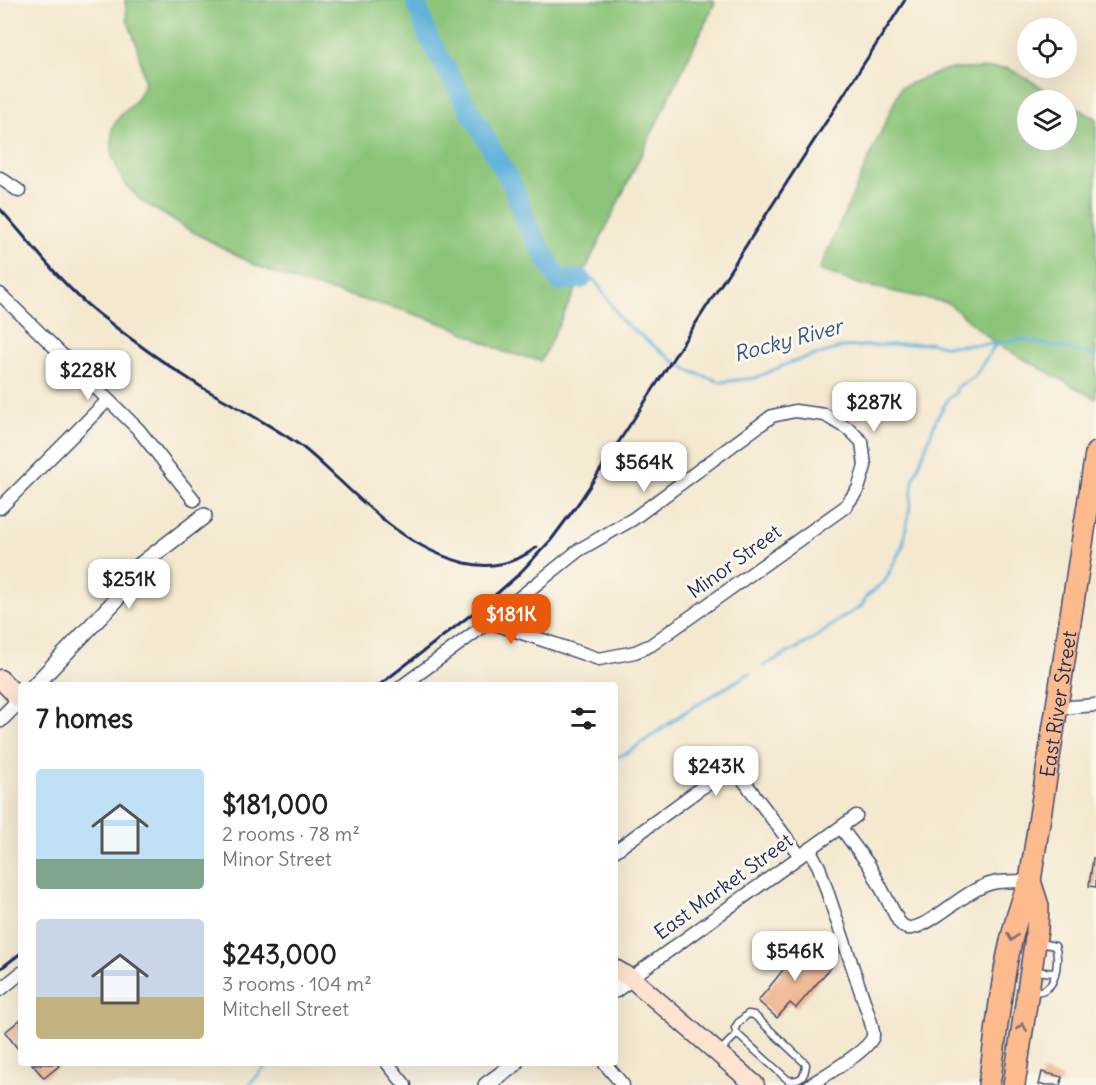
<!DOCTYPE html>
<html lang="en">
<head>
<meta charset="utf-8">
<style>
	body { margin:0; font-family:Delius,sans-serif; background:#f2f2f2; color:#222; height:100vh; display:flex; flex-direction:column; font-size:22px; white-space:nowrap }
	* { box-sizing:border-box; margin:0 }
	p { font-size:20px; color:#767676 }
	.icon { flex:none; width:33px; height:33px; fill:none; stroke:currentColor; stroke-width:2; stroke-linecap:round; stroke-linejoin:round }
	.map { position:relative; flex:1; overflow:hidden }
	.panel { position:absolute; left:18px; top:682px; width:600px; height:384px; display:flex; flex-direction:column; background:#fff; border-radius:6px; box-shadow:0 6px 24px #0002 }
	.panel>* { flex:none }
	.tools { position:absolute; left:1017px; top:18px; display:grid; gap:12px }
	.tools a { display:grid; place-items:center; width:60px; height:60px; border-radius:50%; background:#fff; box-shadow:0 6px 24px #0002; font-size:30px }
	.price { position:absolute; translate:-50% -51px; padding:0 14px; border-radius:12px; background:#fff; color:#222; font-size:20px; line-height:39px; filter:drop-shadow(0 2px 3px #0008) }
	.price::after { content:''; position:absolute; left:50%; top:36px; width:18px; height:14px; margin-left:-9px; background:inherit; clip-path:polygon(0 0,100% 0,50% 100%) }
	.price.active { background:#ea580c; color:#fff }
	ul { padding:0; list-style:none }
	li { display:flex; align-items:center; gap:18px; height:150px; padding:0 18px }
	li span { display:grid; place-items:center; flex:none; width:168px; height:120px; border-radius:6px; color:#555 }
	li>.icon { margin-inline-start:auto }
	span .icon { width:72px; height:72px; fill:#fffc; stroke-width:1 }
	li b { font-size:26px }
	h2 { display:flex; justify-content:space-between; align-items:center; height:72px; padding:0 18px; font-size:26px }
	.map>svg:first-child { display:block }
</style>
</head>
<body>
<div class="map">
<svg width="1096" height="1085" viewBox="0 0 1096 1085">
	<rect width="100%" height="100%" fill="#fbf7ec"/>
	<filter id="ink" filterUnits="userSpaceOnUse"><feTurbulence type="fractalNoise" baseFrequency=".0167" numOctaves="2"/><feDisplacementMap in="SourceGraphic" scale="12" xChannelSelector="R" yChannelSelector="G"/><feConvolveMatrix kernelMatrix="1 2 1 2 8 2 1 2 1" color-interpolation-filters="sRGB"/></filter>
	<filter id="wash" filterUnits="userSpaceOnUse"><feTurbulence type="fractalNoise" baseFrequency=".008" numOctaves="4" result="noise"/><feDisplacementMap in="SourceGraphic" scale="24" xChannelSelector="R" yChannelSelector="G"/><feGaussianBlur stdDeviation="1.35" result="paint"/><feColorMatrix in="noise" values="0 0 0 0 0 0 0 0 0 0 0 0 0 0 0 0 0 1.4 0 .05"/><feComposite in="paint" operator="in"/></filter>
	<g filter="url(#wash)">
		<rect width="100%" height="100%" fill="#f4e8cf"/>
		<!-- green -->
		<g fill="#8bc479" stroke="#537a6c" stroke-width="1.5">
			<path d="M125 0H713L715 3 541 361 504 352 455 328 402 310 301 283 257 266 184 227 140 200 123 182 112 155V128L121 115 134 103 145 83 136 43 127 19Z"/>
			<path d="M1008 68 1064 100H1028V140H1066L1067 102 1096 119V399L996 344 948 303 862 285 819 270 901 87 947 69Z"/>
		</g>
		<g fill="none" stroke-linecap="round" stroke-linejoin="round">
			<!-- stream -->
			<g stroke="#62b2dc" stroke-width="3">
				<path d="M581 279 595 280 622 321 672 360 690 371 721 382 755 378 789 363 843 347 931 343 944 346 996 344 1021 339 1065 348 1096 356"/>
				<path d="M763 666 812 640 843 617 862 606 866 597 885 581 903 545 910 507 913 481 936 420 948 399 955 394 957 387 973 378 996 344"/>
				<path d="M615 758 629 752 685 712 750 673"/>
				<path d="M249 1085 268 1064"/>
			</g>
			<!-- river -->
			<path stroke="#62b2dc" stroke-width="20" d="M415 0 428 37 513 186 526 222 559 281 581 279"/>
		</g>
		<g id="blocks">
			<!-- building -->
			<g fill="#eeae86">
				<path d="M1093 858H1096V887L1089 886Z"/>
				<path d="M804 944 831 967 796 1008 790 1003 777 1018 758 1001Z"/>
				<path d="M21 1019V1047L18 1049 5 1032Z"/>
				<path d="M32 1064H57L59 1066 44 1078Z"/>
				<path d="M1042 1072 1062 1077 1061 1085H1039Z"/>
			</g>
		</g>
	</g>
	<g filter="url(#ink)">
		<use href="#blocks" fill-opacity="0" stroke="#3c4b6f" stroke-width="1.5"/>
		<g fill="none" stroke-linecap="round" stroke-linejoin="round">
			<defs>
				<g id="service">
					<path d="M1034 971 1054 973"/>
					<path d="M1033 992C1038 992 1043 991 1047 988 1057 982 1059 956 1055 946L1039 943"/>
					<path d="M748 1014 754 1015 806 1064C805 1077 801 1082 788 1080L737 1034 735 1028 738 1023Z"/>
					<path d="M720 1051 737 1034"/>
				</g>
				<g id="minor">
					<path d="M0 178 19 191"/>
					<path d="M0 294 138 429 194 500"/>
					<path d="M795 411 825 415 850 430 862 442 865 466 858 489 845 507 651 645 635 652 599 659 489 622 579 550 633 519 772 416Z"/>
					<path d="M0 508 108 400"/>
					<path d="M402 686 489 622"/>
					<path d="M1058 708 1096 705"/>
					<path d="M841 828 869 865 899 922C902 925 905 929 911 928 934 925 965 889 993 883 1005 880 1018 882 1030 881"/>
					<path d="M809 849 819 867 868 1013C870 1020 874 1030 873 1036 870 1050 822 1077 810 1085"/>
					<path d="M615 851 701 788 730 771 741 777 800 856"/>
					<path d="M631 978 856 816"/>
					<path d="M0 990 21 973"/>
					<path d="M388 1064 405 1085"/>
					<path d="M605 1064 623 1085"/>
				</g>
				<g id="tertiary">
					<path d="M34 686 116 600 134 570 204 516"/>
					<path d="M0 720 21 699"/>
					<path d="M615 990 631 978"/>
					<path d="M486 1085 515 1064"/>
				</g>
				<g id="secondary">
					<path d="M0 679 21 700"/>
					<path d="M615 969 631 978 755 1085"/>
				</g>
				<g id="trunk">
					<path id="s1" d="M989 1085C999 1018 1003 944 1030 881L1096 453"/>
					<path d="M1014 1085 1037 930 1038 906 1030 881"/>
				</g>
			</defs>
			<!-- service casing -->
			<use href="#service" stroke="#3c4b6f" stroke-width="9"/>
			<!-- minor casing -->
			<use href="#minor" stroke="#3c4b6f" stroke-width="15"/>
			<!-- tertiary casing -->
			<use href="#tertiary" stroke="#3c4b6f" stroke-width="18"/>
			<!-- secondary casing -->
			<use href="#secondary" stroke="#3c4b6f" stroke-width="21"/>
			<!-- trunk casing -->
			<use href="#trunk" stroke="#3c4b6f" stroke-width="24"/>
			<!-- service -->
			<use href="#service" stroke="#fff" stroke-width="6"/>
			<!-- minor -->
			<use href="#minor" stroke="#fff" stroke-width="12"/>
			<!-- tertiary -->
			<use href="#tertiary" stroke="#fff" stroke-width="15"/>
			<!-- secondary -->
			<use href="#secondary" stroke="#fee3d1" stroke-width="18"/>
			<!-- trunk -->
			<use href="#trunk" stroke="#fcba8d" stroke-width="21"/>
			<!-- rail -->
			<g stroke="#1b2f5e" stroke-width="3">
				<path d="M0 209C31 243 60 283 96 312 130 339 166 365 203 388 236 407 270 424 301 446 314 456 326 468 338 479 376 515 413 550 465 563 491 569 516 563 537 547"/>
				<path d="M378 686 485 604 517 576 551 540 580 501 639 411 905 0"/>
				<path d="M0 969 21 953"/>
			</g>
		</g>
		<!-- one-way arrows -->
		<defs><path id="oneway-chevron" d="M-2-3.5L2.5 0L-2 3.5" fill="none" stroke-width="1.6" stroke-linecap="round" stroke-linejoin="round" transform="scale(1.5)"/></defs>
		<g stroke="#806e73">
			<use href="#oneway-chevron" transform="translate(1012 937) rotate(101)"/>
			<use href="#oneway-chevron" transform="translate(1022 1027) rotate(-81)"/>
		</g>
	</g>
	<g text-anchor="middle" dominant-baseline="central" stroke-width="6" stroke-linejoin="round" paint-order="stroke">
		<!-- street labels -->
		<g font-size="20" fill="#1b2f5e" stroke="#fbf7ec">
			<text transform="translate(734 561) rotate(-36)">Minor Street</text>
			<text stroke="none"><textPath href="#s1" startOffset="388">East River Street</textPath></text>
			<text transform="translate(723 886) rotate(-36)">East Market Street</text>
		</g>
		<!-- water labels -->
		<g font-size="21" font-style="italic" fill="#305684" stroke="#fbf7ec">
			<text transform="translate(788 340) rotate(-15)">Rocky River</text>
		</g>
	</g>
</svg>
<div class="tools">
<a><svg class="icon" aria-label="locate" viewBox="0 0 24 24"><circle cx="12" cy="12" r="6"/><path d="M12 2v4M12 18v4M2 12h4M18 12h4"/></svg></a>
<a><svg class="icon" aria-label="layers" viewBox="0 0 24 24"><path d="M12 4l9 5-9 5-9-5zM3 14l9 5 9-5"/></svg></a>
</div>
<b class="price" style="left:88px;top:401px">$228K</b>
<b class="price" style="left:874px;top:433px">$287K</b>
<b class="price" style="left:644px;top:493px">$564K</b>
<b class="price" style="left:129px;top:610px">$251K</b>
<b class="price active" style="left:511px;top:645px">$181K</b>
<b class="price" style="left:716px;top:797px">$243K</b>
<b class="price" style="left:795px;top:982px">$546K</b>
<section class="panel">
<h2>7 homes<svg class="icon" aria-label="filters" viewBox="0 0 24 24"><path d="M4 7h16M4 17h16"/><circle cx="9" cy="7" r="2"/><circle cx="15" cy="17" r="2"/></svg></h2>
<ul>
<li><span style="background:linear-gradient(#bfe0f5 75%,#7fa58c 0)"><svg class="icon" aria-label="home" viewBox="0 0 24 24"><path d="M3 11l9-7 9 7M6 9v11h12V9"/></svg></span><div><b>$181,000</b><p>2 rooms · 78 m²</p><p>Minor Street</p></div></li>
<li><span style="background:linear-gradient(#c9d6e8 65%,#c2b280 0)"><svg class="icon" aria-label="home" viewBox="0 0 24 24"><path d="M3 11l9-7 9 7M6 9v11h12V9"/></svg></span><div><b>$243,000</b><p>3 rooms · 104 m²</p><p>Mitchell Street</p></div></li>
</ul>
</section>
</div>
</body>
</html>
